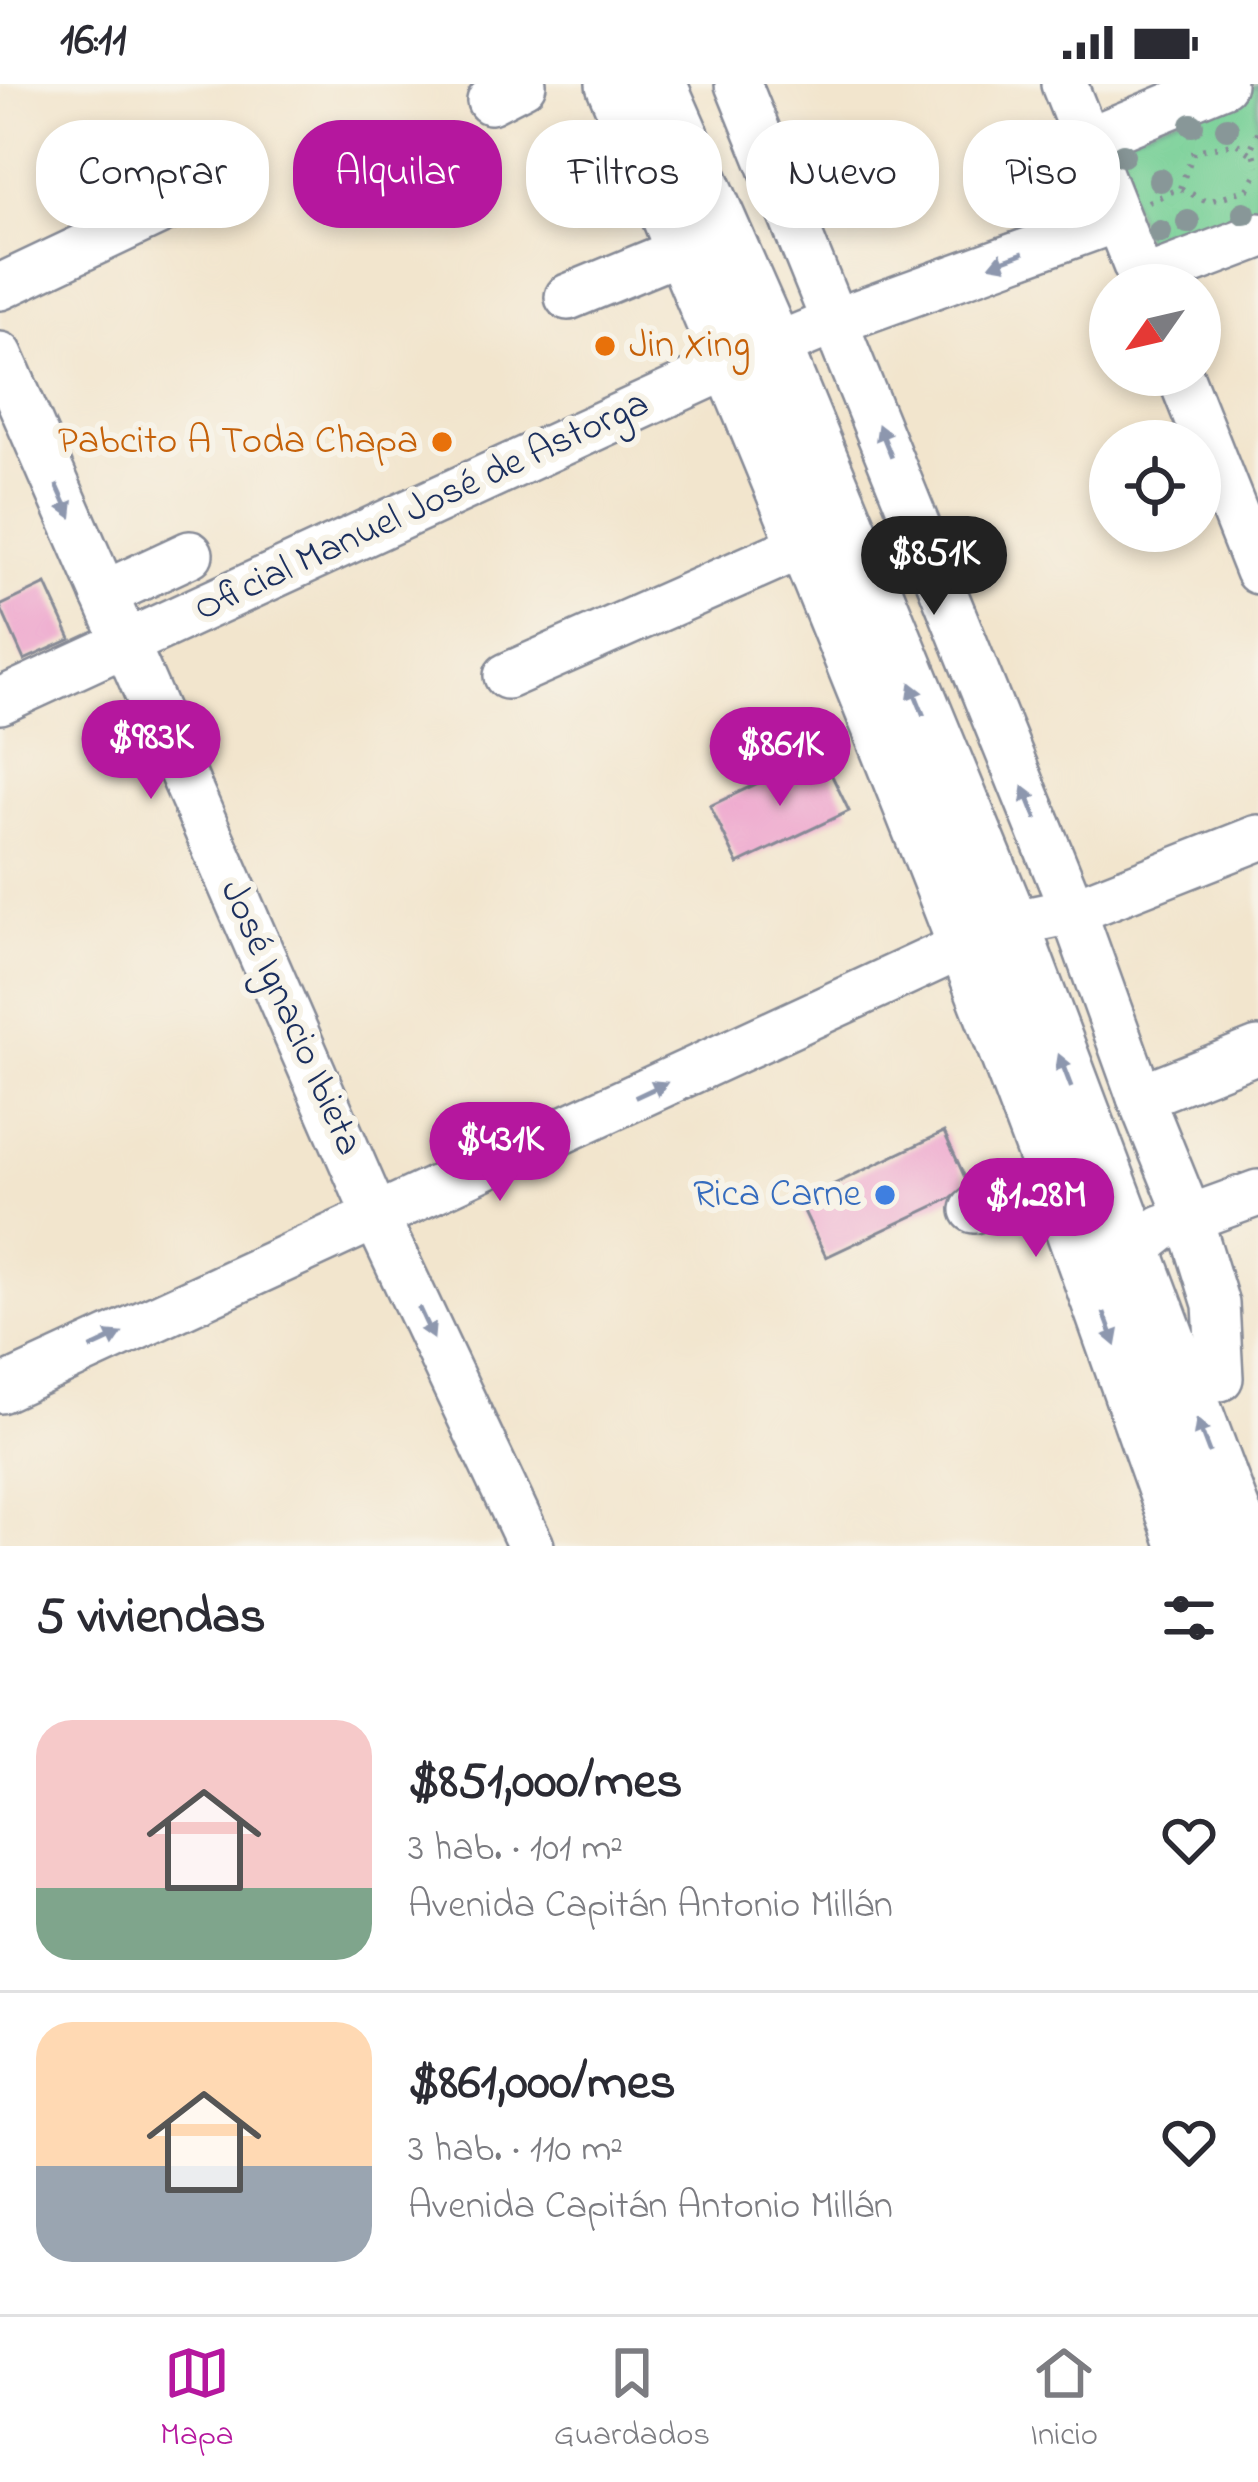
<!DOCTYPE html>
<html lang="es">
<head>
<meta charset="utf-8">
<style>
	body { margin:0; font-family:"Indie Flower",sans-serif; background:#f2f2f3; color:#2b2b33; height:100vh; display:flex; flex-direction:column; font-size:45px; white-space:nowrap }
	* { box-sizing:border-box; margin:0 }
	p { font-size:39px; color:#7c7c81 }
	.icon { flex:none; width:66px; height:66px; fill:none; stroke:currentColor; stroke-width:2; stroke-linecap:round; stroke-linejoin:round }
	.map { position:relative; height:1462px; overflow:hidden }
	.details { display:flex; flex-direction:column; background:#fff; flex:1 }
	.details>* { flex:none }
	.hud { position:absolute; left:36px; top:36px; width:1188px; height:108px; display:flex; gap:24px }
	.needle { width:78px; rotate:236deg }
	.controls { position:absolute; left:1089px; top:180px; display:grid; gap:24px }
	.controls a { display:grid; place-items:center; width:132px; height:132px; border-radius:50%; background:#fff; box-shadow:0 6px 18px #0003; font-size:60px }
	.price { position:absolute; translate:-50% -102px; padding:0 27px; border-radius:42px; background:#b5179e; color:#fff; font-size:39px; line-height:78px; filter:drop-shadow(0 3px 6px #0008) }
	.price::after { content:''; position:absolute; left:50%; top:72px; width:36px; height:27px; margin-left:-18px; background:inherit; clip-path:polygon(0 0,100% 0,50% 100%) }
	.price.active { background:#222; color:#fff }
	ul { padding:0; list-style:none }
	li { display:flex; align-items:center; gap:36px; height:300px; padding:0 36px }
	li+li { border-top:3px solid #e1e1e2 }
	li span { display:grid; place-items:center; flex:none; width:336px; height:240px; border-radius:36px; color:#555 }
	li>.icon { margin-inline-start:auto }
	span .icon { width:144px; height:144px; fill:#fffc; stroke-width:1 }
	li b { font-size:51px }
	h2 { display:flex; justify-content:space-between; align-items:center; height:144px; padding:0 36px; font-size:51px }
	.pill { padding:0 42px; border-radius:48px; background:#fff; box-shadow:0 6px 18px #0003; font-size:42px; line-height:108px }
	.pill.active { background:#b5179e; color:#fff }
	.status { display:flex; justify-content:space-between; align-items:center; height:84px; padding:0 60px; background:#fff; direction:ltr }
	.status svg { height:33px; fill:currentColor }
	.tab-bar { display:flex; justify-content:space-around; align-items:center; height:168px; border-top:3px solid #e1e1e2; background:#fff; font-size:33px; color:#7c7c81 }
	.tab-bar a { display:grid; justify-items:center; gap:6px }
	.tab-bar .active { color:#b5179e }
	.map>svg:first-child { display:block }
</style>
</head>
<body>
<div class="status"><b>16:11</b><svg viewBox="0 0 49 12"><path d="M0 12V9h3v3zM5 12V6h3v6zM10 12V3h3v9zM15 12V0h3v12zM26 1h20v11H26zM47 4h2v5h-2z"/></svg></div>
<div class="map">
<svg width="1258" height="1462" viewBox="0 0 1258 1462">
	<rect width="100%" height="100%" fill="#f7f3e8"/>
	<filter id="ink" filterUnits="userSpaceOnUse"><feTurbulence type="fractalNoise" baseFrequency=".00833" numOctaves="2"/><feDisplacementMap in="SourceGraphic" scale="24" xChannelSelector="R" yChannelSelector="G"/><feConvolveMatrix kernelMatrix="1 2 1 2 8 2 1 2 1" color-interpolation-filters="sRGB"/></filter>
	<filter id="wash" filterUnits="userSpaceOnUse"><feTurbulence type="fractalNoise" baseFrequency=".004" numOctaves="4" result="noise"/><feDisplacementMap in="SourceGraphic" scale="48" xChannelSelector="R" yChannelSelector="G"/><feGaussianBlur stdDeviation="2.7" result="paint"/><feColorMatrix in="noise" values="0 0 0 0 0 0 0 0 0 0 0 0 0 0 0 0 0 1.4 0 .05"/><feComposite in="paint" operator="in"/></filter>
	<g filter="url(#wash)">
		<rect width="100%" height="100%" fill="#f2e5cd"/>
		<!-- green -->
		<path fill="#75cf95" stroke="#487f7a" stroke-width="3" d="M1258 0V140L1153 178 1108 59Z"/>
		<g id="blocks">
			<!-- building -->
			<g fill="#ed9fcb">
				<path d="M46 500 71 555 24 576 0 522Z"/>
				<path d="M821 669 849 727 738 780 710 722Z"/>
				<path d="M944 1048 968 1100 951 1114 826 1173 799 1117Z"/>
			</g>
		</g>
	</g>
	<g filter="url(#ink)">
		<use href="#blocks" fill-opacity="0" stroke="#868a96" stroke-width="3"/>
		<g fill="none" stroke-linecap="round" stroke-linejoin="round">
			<defs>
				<g id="minor">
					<path d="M738 0 1073 827 1140 1013 1190 1136 1216 1220 1220 1294"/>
					<path d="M1064 0 1144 201"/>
					<path d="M490 17 523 0"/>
					<path d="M1086 57 1223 0"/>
					<path d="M1142 196 1258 152"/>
					<path d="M0 203 203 107"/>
					<path d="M568 213 685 165"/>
					<path d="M0 271 376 1133 531 1462"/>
					<path d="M1180 291 1258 487"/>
					<path d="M104 510 190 470"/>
					<path d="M507 592 808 459"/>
					<path d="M0 617 735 279 836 237 1117 135"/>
					<path d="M1140 1013 1258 966"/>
					<path d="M974 1126 1059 1102"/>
					<path d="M1133 1167 1162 1144 1258 1109"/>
					<path d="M0 1306 1010 840 1073 827 1258 754"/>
				</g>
				<g id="major">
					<path d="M615 0C769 365 921 731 1059 1103 1103 1222 1144 1342 1187 1462"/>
					<path d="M657 0 773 264 1010 840 1244 1462"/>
				</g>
			</defs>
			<!-- minor casing -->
			<use href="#minor" stroke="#868a96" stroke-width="50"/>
			<!-- major casing -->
			<use href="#major" stroke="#868a96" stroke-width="62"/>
			<!-- path -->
			<g stroke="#868a96" stroke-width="6" stroke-dasharray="3 9" stroke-linecap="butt">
				<path d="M1258 48 1252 62 1258 82"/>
				<path d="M1180 104 1194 67 1236 59 1252 70"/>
				<path d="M1148 118 1180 104 1207 118 1248 105 1258 87"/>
			</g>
			<!-- minor -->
			<use href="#minor" stroke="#fff" stroke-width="45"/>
			<!-- major -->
			<use href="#major" stroke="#fff" stroke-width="57"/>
		</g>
		<!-- trees -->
		<g fill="#889798">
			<circle cx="1192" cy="41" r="12"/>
			<circle cx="1227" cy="44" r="12"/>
			<circle cx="1123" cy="71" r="12"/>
			<circle cx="1160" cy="96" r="12"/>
			<circle cx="1244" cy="129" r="12"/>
			<circle cx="1188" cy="138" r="12"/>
			<circle cx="1160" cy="148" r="12"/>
		</g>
		<!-- one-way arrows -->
		<defs><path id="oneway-solid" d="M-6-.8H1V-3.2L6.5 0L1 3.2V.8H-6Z" transform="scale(3)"/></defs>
		<g fill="#8d97ae">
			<use href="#oneway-solid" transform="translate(1007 175) rotate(160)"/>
			<use href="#oneway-solid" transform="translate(885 357) rotate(-112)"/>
			<use href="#oneway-solid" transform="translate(64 417) rotate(66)"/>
			<use href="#oneway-solid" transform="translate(917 615) rotate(-112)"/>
			<use href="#oneway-solid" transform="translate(1030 719) rotate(-112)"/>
			<use href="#oneway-solid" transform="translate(1065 987) rotate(-111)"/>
			<use href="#oneway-solid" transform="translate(651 1006) rotate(-25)"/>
			<use href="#oneway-solid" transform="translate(426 1239) rotate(65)"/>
			<use href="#oneway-solid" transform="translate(1110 1245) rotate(70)"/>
			<use href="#oneway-solid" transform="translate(106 1257) rotate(-25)"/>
			<use href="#oneway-solid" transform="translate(1203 1352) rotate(-111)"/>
		</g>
	</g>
	<!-- markers -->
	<g fill="#e8710a" stroke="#f7f3e8" stroke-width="4.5">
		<circle cx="605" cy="262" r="12"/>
		<circle cx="442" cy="358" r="12"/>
	</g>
	<circle fill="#3f7fe0" stroke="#f7f3e8" stroke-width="4.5" cx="885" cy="1111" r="12"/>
	<g text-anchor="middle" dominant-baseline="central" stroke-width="12" stroke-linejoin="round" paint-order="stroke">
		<!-- food labels -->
		<g font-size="39" fill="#c56008" stroke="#f7f3e8" text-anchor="start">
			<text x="629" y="262">Jin Xing</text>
			<text x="418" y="358" text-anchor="end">Pabcito A Toda Chapa</text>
		</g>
		<!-- street labels -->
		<g font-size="39" fill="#1b2f5e" stroke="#f7f3e8">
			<text transform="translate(422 423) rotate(-25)">Oficial Manuel José de Astorga</text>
			<text transform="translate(290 934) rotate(66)">José Ignacio Ibieta</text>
		</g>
		<!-- shop labels -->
		<g font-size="39" fill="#366cbe" stroke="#f7f3e8" text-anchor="end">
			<text x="861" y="1111">Rica Carne</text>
		</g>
	</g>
</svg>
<div class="controls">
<a><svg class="needle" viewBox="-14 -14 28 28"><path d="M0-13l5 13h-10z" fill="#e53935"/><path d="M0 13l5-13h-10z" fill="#7c7c81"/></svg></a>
<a><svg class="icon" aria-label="locate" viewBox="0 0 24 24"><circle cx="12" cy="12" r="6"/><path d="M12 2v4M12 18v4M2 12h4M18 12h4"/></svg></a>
</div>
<b class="price active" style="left:934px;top:534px">$851K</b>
<b class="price" style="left:151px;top:718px">$983K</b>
<b class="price" style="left:780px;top:725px">$861K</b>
<b class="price" style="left:500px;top:1120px">$431K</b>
<b class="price" style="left:1036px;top:1176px">$1.28M</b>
<div class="hud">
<a class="pill">Comprar</a>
<a class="pill active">Alquilar</a>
<a class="pill">Filtros</a>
<a class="pill">Nuevo</a>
<a class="pill">Piso</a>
</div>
</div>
<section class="details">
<h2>5 viviendas<svg class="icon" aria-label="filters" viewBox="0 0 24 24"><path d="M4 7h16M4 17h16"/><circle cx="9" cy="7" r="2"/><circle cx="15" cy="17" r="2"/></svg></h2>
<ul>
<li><span style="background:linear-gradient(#f6c9c9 70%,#7fa58c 0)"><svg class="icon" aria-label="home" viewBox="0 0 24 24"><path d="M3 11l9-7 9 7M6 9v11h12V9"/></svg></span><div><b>$851,000/mes</b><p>3 hab. · 101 m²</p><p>Avenida Capitán Antonio Millán</p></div><svg class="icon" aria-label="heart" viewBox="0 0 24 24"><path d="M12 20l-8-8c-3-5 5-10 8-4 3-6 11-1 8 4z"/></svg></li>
<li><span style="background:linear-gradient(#ffd9b3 60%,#9aa5b1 0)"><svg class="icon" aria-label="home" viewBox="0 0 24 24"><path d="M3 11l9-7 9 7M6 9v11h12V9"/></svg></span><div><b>$861,000/mes</b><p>3 hab. · 110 m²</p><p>Avenida Capitán Antonio Millán</p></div><svg class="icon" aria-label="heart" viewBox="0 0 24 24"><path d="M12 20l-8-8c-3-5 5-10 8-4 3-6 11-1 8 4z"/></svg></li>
</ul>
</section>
<nav class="tab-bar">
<a class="active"><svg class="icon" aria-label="map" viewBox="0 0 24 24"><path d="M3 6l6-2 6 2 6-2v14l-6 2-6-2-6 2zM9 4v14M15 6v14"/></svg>Mapa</a>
<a><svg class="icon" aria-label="saved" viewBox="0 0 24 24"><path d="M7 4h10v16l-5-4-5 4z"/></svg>Guardados</a>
<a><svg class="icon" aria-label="home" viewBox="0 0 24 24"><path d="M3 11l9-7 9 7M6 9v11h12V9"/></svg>Inicio</a>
</nav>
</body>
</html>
